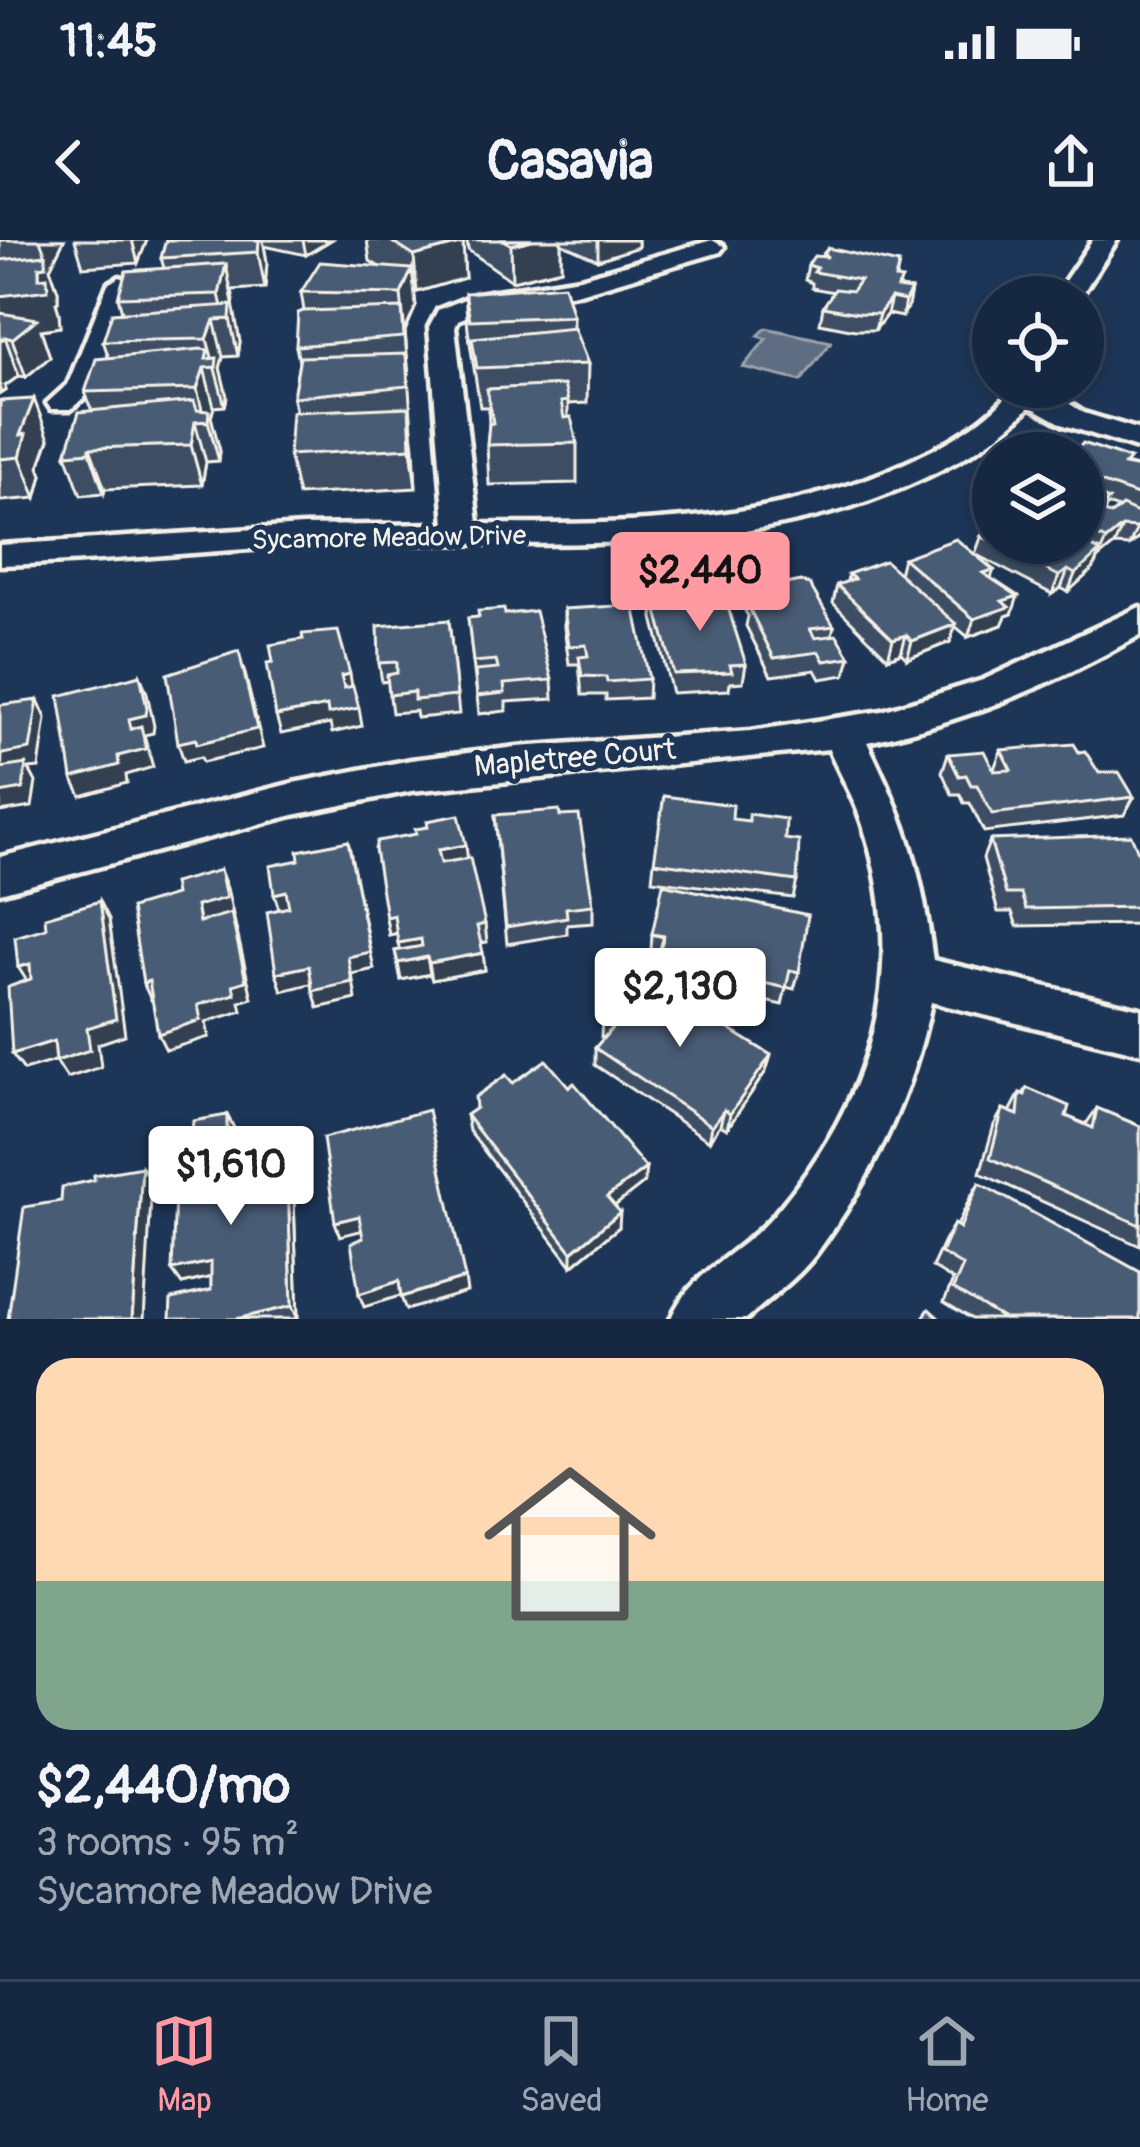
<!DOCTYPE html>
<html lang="en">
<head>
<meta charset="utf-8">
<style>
	body { margin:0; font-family:Pangolin,sans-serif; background:#23344c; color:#f1f3f6; height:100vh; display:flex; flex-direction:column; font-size:45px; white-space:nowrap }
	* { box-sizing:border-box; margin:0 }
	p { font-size:39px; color:#9ea6b1 }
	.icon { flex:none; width:66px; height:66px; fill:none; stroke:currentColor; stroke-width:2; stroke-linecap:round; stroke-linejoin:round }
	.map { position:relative; height:1079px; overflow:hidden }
	.sheet { display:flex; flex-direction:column; background:#162841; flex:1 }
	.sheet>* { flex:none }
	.tools { position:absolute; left:972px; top:36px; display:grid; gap:24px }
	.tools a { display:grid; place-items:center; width:132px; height:132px; border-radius:50%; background:#162841; box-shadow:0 6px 18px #0003,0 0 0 3px #35445a; font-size:60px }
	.price { position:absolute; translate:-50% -102px; padding:0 27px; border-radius:12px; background:#fff; color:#222; font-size:39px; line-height:78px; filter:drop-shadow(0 3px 6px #0008) }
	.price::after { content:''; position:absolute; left:50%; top:72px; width:36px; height:27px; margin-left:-18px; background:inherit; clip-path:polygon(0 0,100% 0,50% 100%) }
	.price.active { background:#ff9aa2; color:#111 }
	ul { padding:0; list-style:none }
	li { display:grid; align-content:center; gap:24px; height:636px; padding:0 36px }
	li+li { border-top:3px solid #35445a }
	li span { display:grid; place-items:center; height:372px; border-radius:36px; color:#555 }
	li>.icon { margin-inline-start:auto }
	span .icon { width:216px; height:216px; fill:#fffc; stroke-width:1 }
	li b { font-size:51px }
	.status { display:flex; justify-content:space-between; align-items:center; height:84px; padding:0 60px; background:#162841; direction:ltr }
	.status svg { height:33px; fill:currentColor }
	header { display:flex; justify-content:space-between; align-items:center; height:156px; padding:0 36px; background:#162841; font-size:54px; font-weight:700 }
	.dock { display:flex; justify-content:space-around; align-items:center; height:168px; border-top:3px solid #35445a; background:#162841; font-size:33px; color:#9ea6b1 }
	.dock a { display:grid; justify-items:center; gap:6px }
	.dock .active { color:#ff9aa2 }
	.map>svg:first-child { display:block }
</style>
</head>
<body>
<div class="status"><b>11:45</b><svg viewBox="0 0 49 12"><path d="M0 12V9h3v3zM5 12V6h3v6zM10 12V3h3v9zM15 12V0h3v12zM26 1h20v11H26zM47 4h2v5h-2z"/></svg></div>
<header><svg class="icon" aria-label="back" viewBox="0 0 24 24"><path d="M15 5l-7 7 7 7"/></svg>Casavia<svg class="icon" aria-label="share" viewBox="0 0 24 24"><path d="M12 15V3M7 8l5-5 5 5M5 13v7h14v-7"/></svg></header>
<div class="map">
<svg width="1140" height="1079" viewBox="0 0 1140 1079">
	<rect width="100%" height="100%" fill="#1d3557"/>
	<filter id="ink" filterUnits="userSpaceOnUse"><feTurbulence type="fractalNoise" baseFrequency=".00833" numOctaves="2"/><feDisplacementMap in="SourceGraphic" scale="24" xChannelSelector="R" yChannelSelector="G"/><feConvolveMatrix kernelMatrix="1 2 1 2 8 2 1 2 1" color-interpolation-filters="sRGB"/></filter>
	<g filter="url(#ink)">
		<!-- water -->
		<path fill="#5e6d82" stroke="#9aa2ab" stroke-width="3" d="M766 88 831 102 801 141 743 127 766 99 758 96Z"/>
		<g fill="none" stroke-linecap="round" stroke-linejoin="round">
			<defs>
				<g id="minor">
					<path d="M712 0 724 7 720 12 583 52 492 66 458 80 455 87 478 284C626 285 774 284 910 221 949 203 988 181 1015 147H1043L1084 173 1140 190V209L1064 185 1030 166C1001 198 964 219 926 237 744 324 540 299 345 304 230 307 115 322 0 325V305L303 286 445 284 429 87 438 70 477 54 580 38Z"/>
					<path d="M1093 0H1117L1080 57H1054Z"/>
					<path d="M120 37 132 44 95 148 71 169H51L47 163 68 144 108 44Z"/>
					<path d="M1140 367V395C1055 444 963 482 867 502 908 586 921 628 933 720L1140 769V813L931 762C913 853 871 940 815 1015 797 1039 768 1059 746 1079H671C689 1033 741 1013 773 976 872 860 911 733 863 585 855 559 840 534 829 509L411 551 293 575 0 653V617L293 543 411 520 517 507 751 491 882 471 983 440Z"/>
				</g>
			</defs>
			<!-- minor casing -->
			<use href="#minor" stroke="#f4f1e8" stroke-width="9"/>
			<!-- minor -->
			<use href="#minor" fill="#1d3557" fill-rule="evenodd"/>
		</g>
		<!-- wall -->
		<g fill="#3e4e64" stroke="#f4f1e8" stroke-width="3" fill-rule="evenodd">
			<path d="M0 0H64L50 28 58 51V62L56 63 59 73 60 87 41 90 50 117 26 137 19 136 5 146 6 150 0 154Z"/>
			<path d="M75 0H147L138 23 83 27Z"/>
			<path d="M166 0H331L306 15 264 6 267 22 265 48 232 50 234 61 232 68 240 102 238 116 223 117 220 128 227 157 225 166 214 167 211 177 220 211 219 221 206 222 202 245 105 249 104 253 81 255 66 214 92 171 85 152 109 118 103 101 122 72 118 57 164 28 161 18Z"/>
			<path d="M367 0H459L463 3 465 38 417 52 414 50 416 66 405 91 416 248 298 255 289 215 296 172 293 157 299 122 296 106 304 71 301 52 378 26 370 21Z"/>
			<path d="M467 0H638V7L598 20 561 3V29L512 41 468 10Z"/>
			<path d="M823 14 899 24 896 39 900 48 911 50 908 66 902 77 887 74 875 90H855L820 83 823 67 834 52 812 48V43L805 40 808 25 823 17Z"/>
			<path d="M465 53 573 76V88L588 124 587 163 568 164V177L577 203V243L489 245 487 205 489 184 488 167H480L468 90Z"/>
			<path d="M0 161 49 199 39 227 42 235 36 258 0 261Z"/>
			<path d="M1083 213 1140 228V297L1129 306 1114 305 1098 318 1093 329 1068 352 1061 348 1052 354 975 314 986 284 1083 303ZM1107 265 1119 269 1111 275 1104 272Z"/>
			<path d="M903 318 994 330 991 338 1012 374 1006 376 1002 385 968 397 955 386 950 402 907 419 901 413 888 418 833 363 837 345 847 342 848 334H899Z"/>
			<path d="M748 352 834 386 832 395 850 417 845 435 820 439 815 430 771 436 746 386 748 376 745 371Z"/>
			<path d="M696 354 746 424 743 442 730 443 729 450 672 453 653 378 654 360 696 358Z"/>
			<path d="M564 369 649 439 648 458 606 460V455H582L579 424H569L564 387Z"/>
			<path d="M505 374 552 440 553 459 506 462V471L479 474 468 378Z"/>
			<path d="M449 380 459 474 417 478 416 471 392 473 388 441 382 442 379 423Z"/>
			<path d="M1001 510 1079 512 1099 533 1134 557 1124 575 984 592 970 563H964L960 554H952L942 532 948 514 995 531 994 529Z"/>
			<path d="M495 575 560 576 593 665V683L567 685V694L507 704Z"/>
			<path d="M732 579 785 599 797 641 793 658 652 640 654 622Z"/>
			<path d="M990 600 1140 617V684L1017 686 1012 672H998L983 618Z"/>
			<path d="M467 619 485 684 487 702 481 703 485 730 432 740 430 734 401 740 395 711 400 710 397 693 389 695 386 677Z"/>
			<path d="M652 694 799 732 794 749 786 747 782 765 656 736 659 713 651 711Z"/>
			<path d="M602 780 771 815 766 831 727 889 720 885 709 901 595 825V808L604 798 601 797Z"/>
			<path d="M513 843 644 943 614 966 619 987 572 1026 469 891 466 875Z"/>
			<path d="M1027 848 1066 876 1086 884 1097 868 1140 886V1006L980 933 994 885 1003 869 1010 872 1020 853 1023 854Z"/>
			<path d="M227 875 235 890V910L238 916 278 908 284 924 285 943H288L294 958 298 1079H170L211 1050V1037L182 1044 172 1030 188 926Z"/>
			<path d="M979 943 1140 1079H972L944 1062 953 1040 932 1027 945 999 954 984 957 986 970 958Z"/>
		</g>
		<!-- shaded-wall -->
		<g fill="#324051" stroke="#f4f1e8" stroke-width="3">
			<path d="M40 0H64L50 28 58 51V62L56 63 59 73 60 87 41 90 50 117 26 137 12 99 0 95V56L39 38V27L46 16Z"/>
			<path d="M132 0H147L138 23Z"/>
			<path d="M259 0H263L267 22 265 48 258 12Z"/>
			<path d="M303 0H331L306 15Z"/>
			<path d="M532 0H561V29L512 41 511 5Z"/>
			<path d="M598 0H638V7L598 20Z"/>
			<path d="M463 3 465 38 417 52 414 16Z"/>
			<path d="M226 24 240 102 238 116 230 79H225L219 54Z"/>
			<path d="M412 29 416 66 405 91 409 135 401 54Z"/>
			<path d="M911 50 908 66 902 77 905 61Z"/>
			<path d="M891 58 887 74 875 90 879 74Z"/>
			<path d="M214 80 223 117 220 128 227 157 225 166 207 99Z"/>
			<path d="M5 97 19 136 5 146 6 150 0 154V101Z"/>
			<path d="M204 128 214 167 211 177 220 211 219 221 208 181 205 182 197 149Z"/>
			<path d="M34 159 49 199 39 227 42 235 36 258 20 217V195Z"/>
			<path d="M409 167 414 207 416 248 411 208Z"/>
			<path d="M195 182 206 222 202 245 191 205Z"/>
			<path d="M90 208 105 249 104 253 90 212Z"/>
			<path d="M1140 285V297L1129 306 1137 288Z"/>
			<path d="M1122 287 1114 305 1098 318 1106 300Z"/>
			<path d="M1100 311 1093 329 1068 352 1075 334Z"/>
			<path d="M1068 330 1061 348 1052 354 1059 336Z"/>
			<path d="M1018 356 1012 374 1006 376 1002 385 968 397 974 379 1002 361Z"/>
			<path d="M956 384 950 402 907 419 912 401Z"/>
			<path d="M906 395 901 413 888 418 893 399Z"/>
			<path d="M244 429 263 508 203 522 201 517 184 521 178 503Z"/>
			<path d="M350 434 353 453 345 454 341 436Z"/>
			<path d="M140 435 147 453 154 486 153 493 144 495 153 527 126 535 127 543 81 556 72 538 118 516Z"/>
			<path d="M38 460 46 478 39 528 29 529 36 542 32 567 0 572 2 514Z"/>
			<path d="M327 466 359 468 362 486 332 493 330 484 281 494 276 476Z"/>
			<path d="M348 601 374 729 352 734 356 759 318 768 313 751 348 717Z"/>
			<path d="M466 605 468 623 441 628 438 610Z"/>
			<path d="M220 630 227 648 252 758 240 762 242 771 206 782 209 797 166 810 158 794 198 765 199 682 196 666Z"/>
			<path d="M286 651 292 669 280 672 274 654Z"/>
			<path d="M100 661 109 679 125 795 98 804 101 827 67 838 56 821 87 788Z"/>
			<path d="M394 675 398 693 389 695 386 677Z"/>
			<path d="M421 699 424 717 402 721 398 703Z"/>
			<path d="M483 713 485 730 432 740 429 723Z"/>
			<path d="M427 717 430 734 401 740 398 723Z"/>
			<path d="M30 724 41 741 29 744 18 727Z"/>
			<path d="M309 726 314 743 282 751 276 733Z"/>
			<path d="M149 741 158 758 151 760 143 743Z"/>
			<path d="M54 801 65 818 24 830 12 814Z"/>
			<path d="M771 815 766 831 727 889 730 874Z"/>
			<path d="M724 870 720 885 709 901 712 886Z"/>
			<path d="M227 875 235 890V910L240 921 241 932 227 907Z"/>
			<path d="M278 908 284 924 285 959 279 944Z"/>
			<path d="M142 927 152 942 144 1079H132Z"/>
			<path d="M646 928 644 943 607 972V957Z"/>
			<path d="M288 943 294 958 298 1079 292 1066Z"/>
			<path d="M620 972 619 987 572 1026V1012Z"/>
			<path d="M359 976 364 990 340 996 335 982Z"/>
			<path d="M211 1022 220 1035 182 1044 172 1030Z"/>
			<path d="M465 1038 467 1052 406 1070 401 1057Z"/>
			<path d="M399 1041 403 1055 364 1067 359 1054Z"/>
		</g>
		<!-- building -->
		<g fill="#485b74" stroke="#f4f1e8" stroke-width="3">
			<path d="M166 0H259L258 12 161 18Z"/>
			<path d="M389 0H459L463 3 414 16Z"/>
			<path d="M504 0H532L511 5Z"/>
			<path d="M828 8 899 24 895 39 902 40 897 48 911 50 905 61 891 58 879 74 858 73 823 67 835 49 852 51 860 40 814 32 817 28 808 25 814 16 828 17 823 14Z"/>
			<path d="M46 15V26L39 27V38L47 37 48 50 0 56V20Z"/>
			<path d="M320 22 412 29 401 54 301 52Z"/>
			<path d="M226 24 219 54 118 57 126 31Z"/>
			<path d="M564 45 573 76 470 80 465 53Z"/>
			<path d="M231 65 230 79 214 80 207 99 103 101 112 73Z"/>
			<path d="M402 68 404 97 296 106 298 73 303 71Z"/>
			<path d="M0 73 37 79 12 99 5 97 0 101Z"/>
			<path d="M574 88 588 124 477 128 472 98Z"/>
			<path d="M201 109 208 110 206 119 217 118 216 127 204 128 197 149 85 152 96 119Z"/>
			<path d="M406 114 408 146 293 157 300 117Z"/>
			<path d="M564 145 568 161 561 162 564 178 571 177 577 203 487 205 489 184 493 183 487 149Z"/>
			<path d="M34 159 20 195 26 194 20 217 0 219V161Z"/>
			<path d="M194 161 197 170 209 171 208 181 195 182 191 205 90 208V212L66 214 79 172Z"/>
			<path d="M409 167 411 208 289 215 292 172Z"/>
			<path d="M1083 203 1130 219 1124 225 1140 228V256L1083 236V213H1074Z"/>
			<path d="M1083 249 1109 260 1098 269 1111 275 1122 266 1140 274V285L1137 288 1122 287 1106 300 1083 289Z"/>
			<path d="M993 278V302L981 296 993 288 986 284Z"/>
			<path d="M956 299 994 330 983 333 1018 356 1002 361 1009 367 974 379 903 318Z"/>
			<path d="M995 303H1083L1100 311 1075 334 1068 330 1059 336Z"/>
			<path d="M885 321 956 384 912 401 906 395 893 399 837 345 854 339 848 334Z"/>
			<path d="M800 341 810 345 834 386 810 389 815 398 837 395 850 417 824 421 819 412 774 418 749 368 755 367 748 352Z"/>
			<path d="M723 352 746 424 730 425 732 432 674 434 654 360 698 358 696 354Z"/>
			<path d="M634 365 649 439 607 442 606 437 582 436 579 417 588 416 586 405 569 406 564 369Z"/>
			<path d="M504 369 505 374 535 371 552 440 504 444 505 453 477 456 475 431 498 429 496 420 473 422 468 378 479 377 478 371Z"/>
			<path d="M449 380 457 456 414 460V452L389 455 387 435 397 433V422L379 423 378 386Z"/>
			<path d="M338 391 350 434 341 436 344 448 353 446 359 468 328 474 327 466 276 476 267 423 273 422 270 405 303 399 302 394Z"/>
			<path d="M239 411 257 489 197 504 196 499 178 503 167 434Z"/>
			<path d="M140 435 147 468 146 475 129 479 131 489 141 486 146 509 118 516 119 525 72 538 59 456Z"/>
			<path d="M38 460 30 509 2 514 0 523V465Z"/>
			<path d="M1074 504 1079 512 1085 511 1099 533 1119 532 1134 557 992 574 977 545H971L966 535 959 536 948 514 984 511 994 531 1011 530 1001 510Z"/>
			<path d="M26 524 23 549 0 553V528Z"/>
			<path d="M664 556 733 565 732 579 749 581V574L786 579 785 599 799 601 797 641 654 622Z"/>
			<path d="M559 570 560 576 579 575 593 665 566 668 567 677 506 687 495 575Z"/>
			<path d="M459 575 466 605 438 610 441 623 470 618 485 684 477 686 483 713 429 723 427 717 398 723 395 711 422 706 421 699 398 703 394 675 386 677 375 609 377 601 416 594 415 589 428 587 427 581Z"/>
			<path d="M1131 595 1140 617V667L1026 669 1021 654H1006L990 600Z"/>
			<path d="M348 601 370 712 348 717 352 742 313 751 309 726 276 733 267 672 289 667 286 651 274 654 270 626 299 620 298 611Z"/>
			<path d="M220 630 226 658 196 666 199 682 231 673 246 741 233 745 235 754 198 765 201 780 158 794 149 741 143 743 131 668 175 655 173 643Z"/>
			<path d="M663 644 808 675 799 732 790 730 786 748 657 719 664 696 652 694Z"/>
			<path d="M100 661 116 779 87 788 90 810 56 821 54 801 12 814 8 747 31 739 30 724 18 727 15 697 46 688 45 677Z"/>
			<path d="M636 732 771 815 730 874 724 870 712 886 595 808 613 787 602 780Z"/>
			<path d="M546 820 569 847 574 843 646 928 607 957 620 972 572 1012 466 875 476 868 475 857 506 835 513 843Z"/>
			<path d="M1027 848 1069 866 1066 876 1093 888 1097 868 1140 886V985L990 918 1003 869 1018 875 1020 853 1025 855Z"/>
			<path d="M428 870 465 1038 401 1057 399 1041 359 1054 351 1003 363 998 359 976 335 982 323 898Z"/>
			<path d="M227 875V907L233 906V917L278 908 279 944 288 943 292 1066 236 1079H170L171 1059 211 1050V1022L172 1030 176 928 188 926 193 881Z"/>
			<path d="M142 927 132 1079H8L24 967 61 961 62 947 94 940V935Z"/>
			<path d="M979 943 1140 1032V1079H1004L953 1049 963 1026 941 1013 954 984 960 988Z"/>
			<path d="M929 1069 940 1079H922Z"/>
		</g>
	</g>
	<g text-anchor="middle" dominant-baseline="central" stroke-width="10" stroke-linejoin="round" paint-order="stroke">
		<!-- far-street labels -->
		<g font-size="27" fill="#f4f1e8" stroke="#1d3557">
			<text transform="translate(389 298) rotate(-1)">Sycamore Meadow Drive</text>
		</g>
		<!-- street labels -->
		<g font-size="30" fill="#f4f1e8" stroke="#1d3557">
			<text transform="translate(575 518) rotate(-5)">Mapletree Court</text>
		</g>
	</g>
</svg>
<div class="tools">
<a><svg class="icon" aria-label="locate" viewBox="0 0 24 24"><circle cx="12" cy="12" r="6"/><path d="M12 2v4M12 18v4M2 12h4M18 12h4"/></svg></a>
<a><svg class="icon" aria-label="layers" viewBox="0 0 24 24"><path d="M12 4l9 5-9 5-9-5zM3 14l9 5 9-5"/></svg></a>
</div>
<b class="price active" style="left:700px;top:394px">$2,440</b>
<b class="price" style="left:680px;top:810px">$2,130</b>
<b class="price" style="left:231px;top:988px">$1,610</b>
</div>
<section class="sheet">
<ul>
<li><span style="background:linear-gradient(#ffd9b3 60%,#7fa58c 0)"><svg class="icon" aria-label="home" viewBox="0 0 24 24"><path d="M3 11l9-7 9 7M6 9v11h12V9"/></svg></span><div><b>$2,440/mo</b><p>3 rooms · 95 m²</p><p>Sycamore Meadow Drive</p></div></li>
</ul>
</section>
<nav class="dock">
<a class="active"><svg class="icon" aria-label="map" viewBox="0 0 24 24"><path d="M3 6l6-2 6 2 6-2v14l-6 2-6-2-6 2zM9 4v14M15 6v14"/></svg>Map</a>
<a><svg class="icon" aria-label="saved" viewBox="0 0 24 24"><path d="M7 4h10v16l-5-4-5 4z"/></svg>Saved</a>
<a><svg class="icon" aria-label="home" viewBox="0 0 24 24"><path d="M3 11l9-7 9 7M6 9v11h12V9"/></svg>Home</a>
</nav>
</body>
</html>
